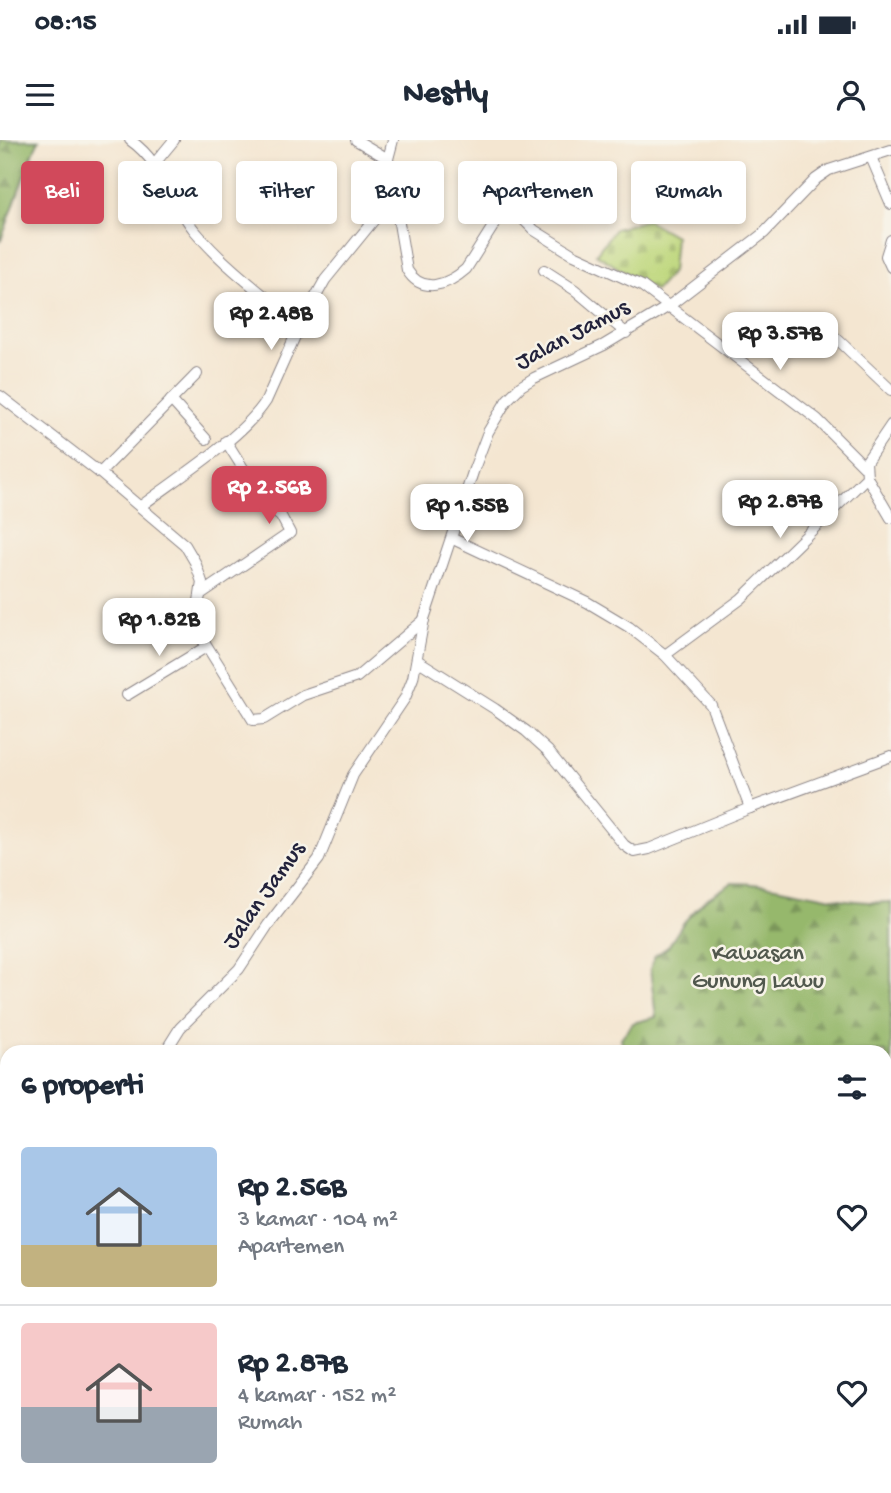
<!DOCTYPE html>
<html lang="id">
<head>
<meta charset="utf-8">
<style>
	body { margin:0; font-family:"Gochi Hand",sans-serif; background:#f2f2f3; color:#1f2937; height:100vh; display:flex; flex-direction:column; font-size:26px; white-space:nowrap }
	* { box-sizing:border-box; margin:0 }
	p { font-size:23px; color:#747a83 }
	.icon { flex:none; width:38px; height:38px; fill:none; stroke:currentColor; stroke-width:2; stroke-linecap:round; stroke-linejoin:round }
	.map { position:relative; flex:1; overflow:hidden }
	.details { position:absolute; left:0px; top:905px; width:892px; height:450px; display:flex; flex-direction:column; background:#fff; border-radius:21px 21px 0 0; box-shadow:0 4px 10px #0003 }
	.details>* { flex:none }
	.hud { position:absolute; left:21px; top:21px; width:850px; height:63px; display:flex; gap:14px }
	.price { position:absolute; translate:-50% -60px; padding:0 16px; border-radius:14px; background:#fff; color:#222; font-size:23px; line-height:46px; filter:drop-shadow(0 2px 4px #0008) }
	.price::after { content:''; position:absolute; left:50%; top:42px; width:21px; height:16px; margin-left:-10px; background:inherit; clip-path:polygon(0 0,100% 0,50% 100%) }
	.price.active { background:#d1495b; color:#fff }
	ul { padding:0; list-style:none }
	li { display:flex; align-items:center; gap:21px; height:175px; padding:0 21px }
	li+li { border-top:2px solid #e0e1e3 }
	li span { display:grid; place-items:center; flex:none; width:196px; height:140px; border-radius:7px; color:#555 }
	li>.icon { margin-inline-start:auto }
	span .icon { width:84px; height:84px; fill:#fffc; stroke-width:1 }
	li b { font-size:30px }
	h2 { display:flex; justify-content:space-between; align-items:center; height:84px; padding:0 21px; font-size:30px }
	.chip { padding:0 24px; border-radius:7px; background:#fff; box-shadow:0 4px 10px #0003; font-size:24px; line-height:63px }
	.chip.active { background:#d1495b; color:#fff }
	.status { display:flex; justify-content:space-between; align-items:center; height:49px; padding:0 35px; background:#fff; direction:ltr }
	.status svg { height:19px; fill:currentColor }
	header { display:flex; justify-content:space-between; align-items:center; height:91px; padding:0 21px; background:#fff; font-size:32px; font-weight:800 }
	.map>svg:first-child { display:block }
</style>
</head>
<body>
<div class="status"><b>08:15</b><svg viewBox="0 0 49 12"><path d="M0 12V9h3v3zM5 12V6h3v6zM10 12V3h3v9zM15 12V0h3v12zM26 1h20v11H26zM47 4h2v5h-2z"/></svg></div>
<header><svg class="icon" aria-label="menu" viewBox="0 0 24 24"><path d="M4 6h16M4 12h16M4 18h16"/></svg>Nestly<svg class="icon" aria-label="person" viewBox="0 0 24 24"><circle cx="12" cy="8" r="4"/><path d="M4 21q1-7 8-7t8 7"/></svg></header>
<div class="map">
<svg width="891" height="1353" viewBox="0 0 891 1353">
	<defs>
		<pattern id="forest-firs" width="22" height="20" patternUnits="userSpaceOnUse" patternTransform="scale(1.75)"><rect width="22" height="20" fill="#96b86c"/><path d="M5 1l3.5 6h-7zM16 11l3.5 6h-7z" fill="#7a955a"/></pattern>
		<pattern id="cemetery-stones" width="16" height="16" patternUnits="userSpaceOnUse" patternTransform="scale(1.75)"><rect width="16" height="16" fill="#bed77c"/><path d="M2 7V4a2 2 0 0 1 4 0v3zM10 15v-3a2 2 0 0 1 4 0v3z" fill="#a3b86c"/></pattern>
	</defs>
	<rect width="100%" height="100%" fill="#f7f3e8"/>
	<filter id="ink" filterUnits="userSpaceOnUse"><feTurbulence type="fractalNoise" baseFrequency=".0143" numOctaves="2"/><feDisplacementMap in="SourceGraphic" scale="14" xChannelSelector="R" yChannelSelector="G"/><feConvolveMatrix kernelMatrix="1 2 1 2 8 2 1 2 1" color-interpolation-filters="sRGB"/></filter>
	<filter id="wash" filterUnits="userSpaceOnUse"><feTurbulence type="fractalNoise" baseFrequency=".00686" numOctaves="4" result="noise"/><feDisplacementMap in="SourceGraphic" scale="28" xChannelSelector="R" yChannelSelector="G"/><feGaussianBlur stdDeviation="1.57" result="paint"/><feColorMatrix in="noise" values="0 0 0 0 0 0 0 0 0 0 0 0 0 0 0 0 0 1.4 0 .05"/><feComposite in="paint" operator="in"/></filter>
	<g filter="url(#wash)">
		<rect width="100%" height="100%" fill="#f4e6d1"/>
		<!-- forest -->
		<g fill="url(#forest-firs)" stroke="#5c6d54" stroke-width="2">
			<path d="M0 0H39C23 33 14 68 0 102Z"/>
			<path d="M732 743C785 743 838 766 891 762V1294L886 1301V912H624L621 898 633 883 656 877 650 829 655 816 668 807 684 782 705 760Z"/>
			<path d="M342 1348H869L876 1353H337Z"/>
		</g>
		<!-- cemetery -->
		<path fill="url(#cemetery-stones)" stroke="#707c5c" stroke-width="2" d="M647 80 675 96 672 132 655 151 596 114 615 89Z"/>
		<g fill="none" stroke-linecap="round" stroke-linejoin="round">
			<!-- stream -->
			<g stroke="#6fc3eb" stroke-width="2.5">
				<path d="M886 1099 891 1096"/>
				<path d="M639 1353 645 1348"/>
			</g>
		</g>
	</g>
	<g filter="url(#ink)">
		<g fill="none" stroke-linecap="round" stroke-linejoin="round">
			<defs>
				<g id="street">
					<path d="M130 0C164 24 170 61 195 91 225 127 264 155 300 185"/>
					<path d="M356 0 388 19"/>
					<path d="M393 0 388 19 407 130C422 155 448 145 466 129L504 69 508 68 514 70 534 90 574 115 642 146 817 279 865 327"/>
					<path d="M871 17 891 64"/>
					<path d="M155 23 174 0"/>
					<path d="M891 100 886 116 891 127"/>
					<path d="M544 130 575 150 626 193"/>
					<path d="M834 196 891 250"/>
					<path d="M0 256 100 333 185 405 195 422 202 442 195 487 253 580 264 579 303 555 357 537 424 480"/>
					<path d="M171 260 206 299"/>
					<path d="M100 333 197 234"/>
					<path d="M867 337 891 378"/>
					<path d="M141 366C178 338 242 298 266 261L300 185 325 140 395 54"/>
					<path d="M453 399 587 462 629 487 665 515 711 565 750 668"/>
					<path d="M202 453 290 393 281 376 254 352 246 333 226 301"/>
					<path d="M665 515 741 459 867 337 866 322 891 285"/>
					<path d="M417 520 495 569 526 591 548 611 624 705 634 712 649 709 750 668 891 616"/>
					<path d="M127 555 206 507"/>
					<path d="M165 912 180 888 239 829 268 785 319 719 353 635 405 558 413 538 424 479 474 329 488 292 507 260 521 246 534 238 604 205 669 166 764 93 816 39 829 30 891 10"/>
					<path d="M0 1222 7 1196"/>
				</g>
			</defs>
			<!-- street casing -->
			<use href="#street" stroke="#8b8486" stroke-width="12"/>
			<!-- street -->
			<use href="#street" stroke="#fff" stroke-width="10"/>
		</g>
	</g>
	<g text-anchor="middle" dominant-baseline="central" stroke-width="5" stroke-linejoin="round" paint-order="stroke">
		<!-- street labels -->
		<g font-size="24" fill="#22223b" stroke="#f7f3e8">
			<text transform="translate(573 196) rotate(-28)">Jalan Jamus</text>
			<text transform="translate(265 756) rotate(-55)">Jalan Jamus</text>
		</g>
		<!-- park labels -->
		<g font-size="24" fill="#51584e" stroke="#f7f3e8">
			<text x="758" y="814">Kawasan<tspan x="758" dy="28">Gunung Lawu</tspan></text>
		</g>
	</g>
</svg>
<b class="price" style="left:271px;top:212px">Rp 2.48B</b>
<b class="price" style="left:780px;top:232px">Rp 3.57B</b>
<b class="price active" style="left:269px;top:386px">Rp 2.56B</b>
<b class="price" style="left:780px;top:400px">Rp 2.87B</b>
<b class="price" style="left:467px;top:404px">Rp 1.55B</b>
<b class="price" style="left:159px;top:518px">Rp 1.82B</b>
<div class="hud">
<a class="chip active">Beli</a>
<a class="chip">Sewa</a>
<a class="chip">Filter</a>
<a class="chip">Baru</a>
<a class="chip">Apartemen</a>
<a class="chip">Rumah</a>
</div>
<section class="details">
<h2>6 properti<svg class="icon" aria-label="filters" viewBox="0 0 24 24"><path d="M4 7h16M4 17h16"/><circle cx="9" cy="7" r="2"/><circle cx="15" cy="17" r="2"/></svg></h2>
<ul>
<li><span style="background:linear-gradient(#a9c7e8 70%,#c2b280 0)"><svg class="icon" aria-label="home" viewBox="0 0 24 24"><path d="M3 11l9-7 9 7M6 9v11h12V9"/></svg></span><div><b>Rp 2.56B</b><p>3 kamar · 104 m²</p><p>Apartemen</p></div><svg class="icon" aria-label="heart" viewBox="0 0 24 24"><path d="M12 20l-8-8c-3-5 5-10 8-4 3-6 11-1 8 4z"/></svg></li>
<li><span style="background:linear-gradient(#f6c9c9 60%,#9aa5b1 0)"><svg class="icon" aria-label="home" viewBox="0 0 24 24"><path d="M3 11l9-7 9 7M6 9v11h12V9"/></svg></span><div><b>Rp 2.87B</b><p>4 kamar · 152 m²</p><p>Rumah</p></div><svg class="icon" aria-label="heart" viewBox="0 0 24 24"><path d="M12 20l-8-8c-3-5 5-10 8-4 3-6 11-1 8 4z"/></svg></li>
</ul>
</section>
</div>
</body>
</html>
